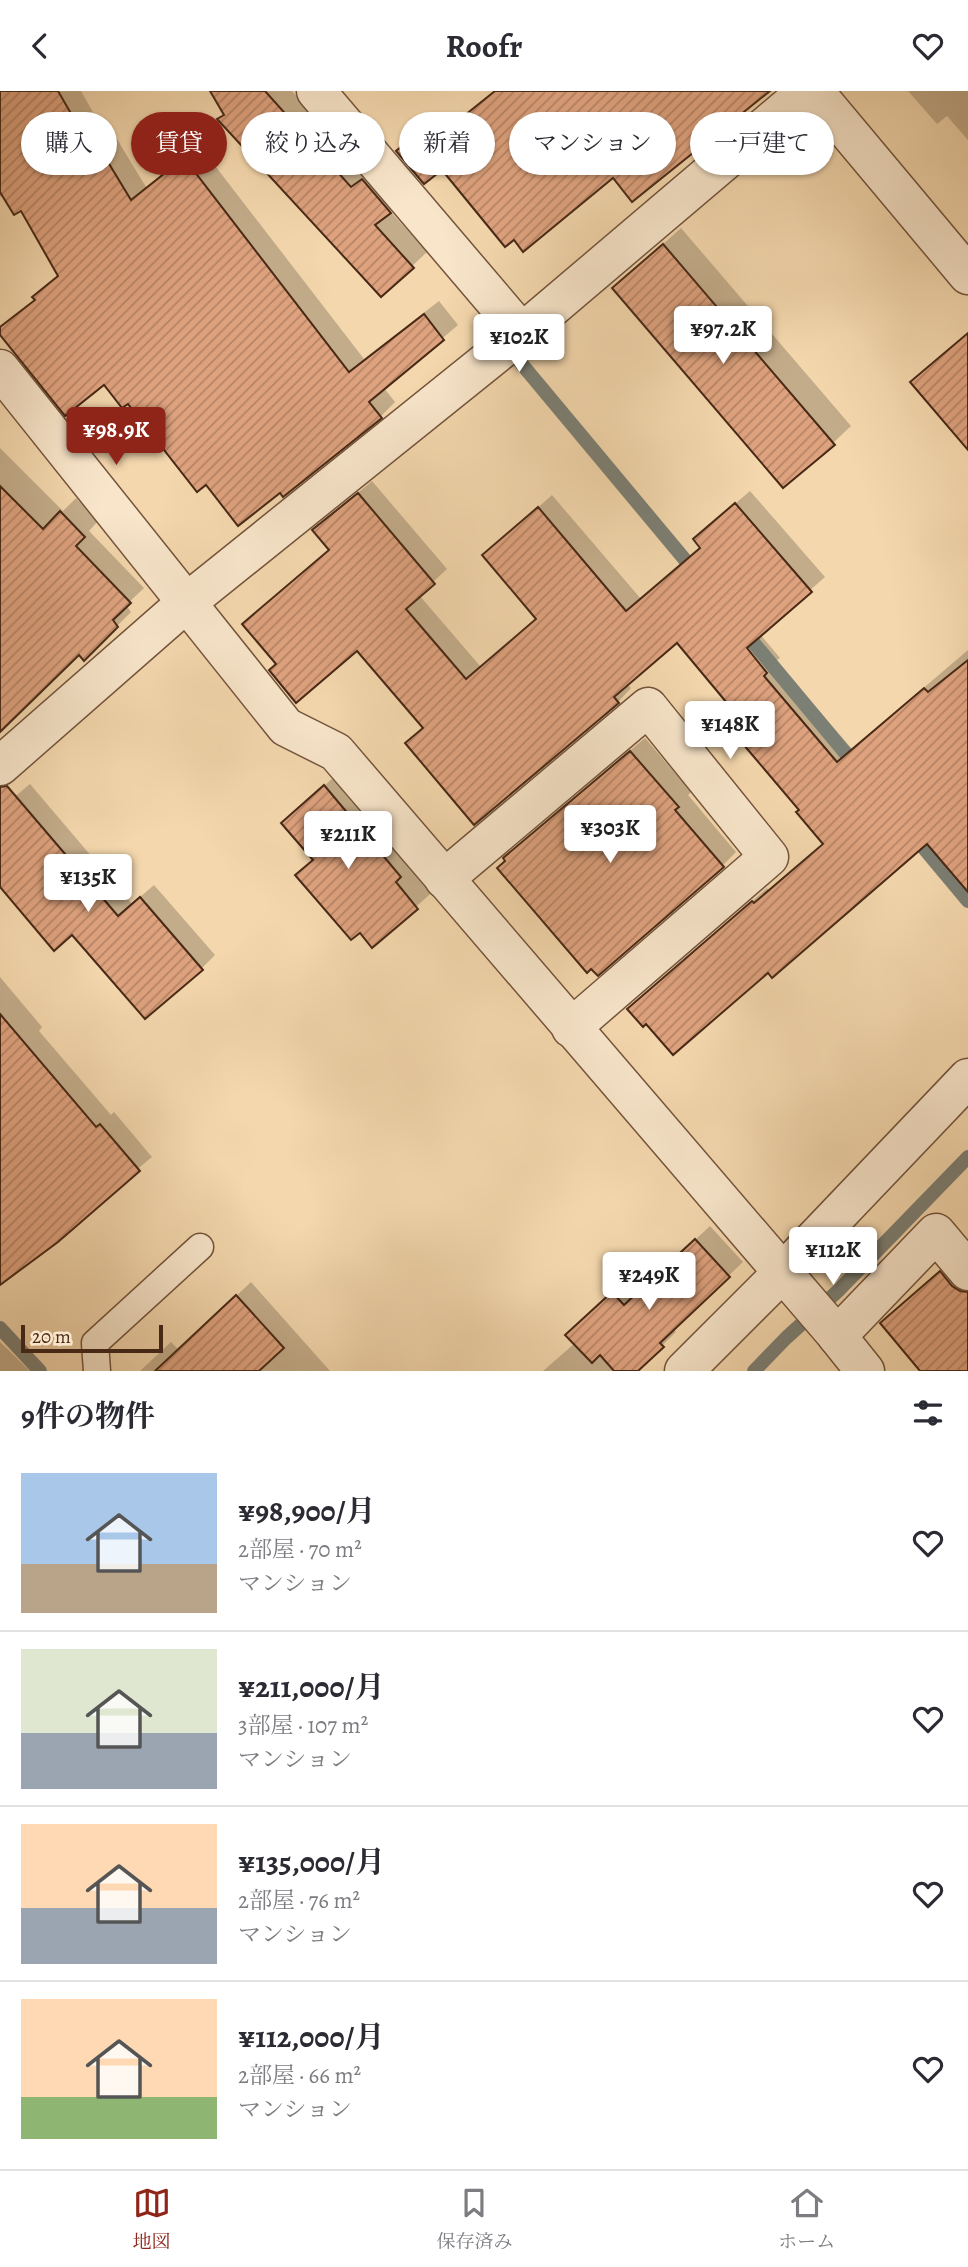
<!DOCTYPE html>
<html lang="ja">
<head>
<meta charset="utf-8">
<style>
	body { margin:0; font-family:Alegreya,"Noto Serif JP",serif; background:#f7f7f7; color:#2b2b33; height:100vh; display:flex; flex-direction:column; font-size:26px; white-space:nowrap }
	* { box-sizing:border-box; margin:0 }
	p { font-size:23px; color:#7c7c81 }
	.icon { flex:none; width:38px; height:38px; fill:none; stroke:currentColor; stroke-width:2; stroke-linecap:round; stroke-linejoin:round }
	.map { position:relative; height:1280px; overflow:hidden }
	.sheet { display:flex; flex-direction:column; background:#fff; flex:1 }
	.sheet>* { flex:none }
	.hud { position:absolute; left:21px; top:21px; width:928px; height:63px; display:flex; gap:14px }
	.scale { position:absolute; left:21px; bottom:18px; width:142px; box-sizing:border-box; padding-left:7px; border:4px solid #482916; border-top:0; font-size:19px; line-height:24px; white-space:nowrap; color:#482916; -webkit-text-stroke:5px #f8e5ca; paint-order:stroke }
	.price { position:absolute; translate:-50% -60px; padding:0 16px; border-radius:7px; background:#fff; color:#222; font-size:23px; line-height:46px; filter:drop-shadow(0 2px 4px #0008) }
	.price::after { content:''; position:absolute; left:50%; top:42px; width:21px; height:16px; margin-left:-10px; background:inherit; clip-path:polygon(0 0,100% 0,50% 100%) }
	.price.current { background:#8f2418; color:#fff }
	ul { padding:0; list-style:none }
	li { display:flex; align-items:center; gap:21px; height:175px; padding:0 21px }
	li+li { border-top:2px solid #e1e1e2 }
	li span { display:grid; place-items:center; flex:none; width:196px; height:140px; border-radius:0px; color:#555 }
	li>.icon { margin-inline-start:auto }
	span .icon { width:84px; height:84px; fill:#fffc; stroke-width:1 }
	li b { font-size:30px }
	h2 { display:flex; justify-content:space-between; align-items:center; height:84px; padding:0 21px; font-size:30px }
	.chip { padding:0 24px; border-radius:32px; background:#fff; box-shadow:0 2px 5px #0004; font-size:24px; line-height:63px }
	.chip.current { background:#8f2418; color:#fff }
	header { display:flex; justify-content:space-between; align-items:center; height:91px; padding:0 21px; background:#fff; font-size:32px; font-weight:700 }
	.menu { display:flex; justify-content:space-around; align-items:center; height:98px; border-top:2px solid #e1e1e2; background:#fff; font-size:19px; color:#7c7c81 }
	.menu a { display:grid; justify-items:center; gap:4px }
	.menu .current { color:#8f2418 }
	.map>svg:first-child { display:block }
</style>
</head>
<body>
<header><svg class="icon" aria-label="back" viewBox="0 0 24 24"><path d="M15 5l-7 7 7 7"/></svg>Roofr<svg class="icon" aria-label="heart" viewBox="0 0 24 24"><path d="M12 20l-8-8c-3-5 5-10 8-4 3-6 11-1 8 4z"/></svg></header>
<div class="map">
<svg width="968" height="1280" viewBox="0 0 968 1280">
	<defs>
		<pattern id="building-hatch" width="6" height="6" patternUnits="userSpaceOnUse" patternTransform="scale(1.75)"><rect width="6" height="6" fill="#dea27e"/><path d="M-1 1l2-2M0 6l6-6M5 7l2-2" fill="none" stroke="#b68466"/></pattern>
	</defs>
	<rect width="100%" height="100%" fill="#f4d7ad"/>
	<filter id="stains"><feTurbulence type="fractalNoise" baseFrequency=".00286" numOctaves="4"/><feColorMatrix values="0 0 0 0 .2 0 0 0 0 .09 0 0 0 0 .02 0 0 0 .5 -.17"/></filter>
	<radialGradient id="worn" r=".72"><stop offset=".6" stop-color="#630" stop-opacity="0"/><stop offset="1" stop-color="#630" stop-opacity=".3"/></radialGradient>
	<!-- shadow -->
	<g fill="#0003">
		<path d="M0 0H81L103 39 109 35 146 96 199 54 364 268 439 210 458 234 384 297 395 311 381 325 284 403 280 400 206 392 128 310 104 291 0 241V238L13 225 36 207 34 206 59 183 22 118 4 104 0 106Z"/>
		<path d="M212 0H292L366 83 404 106 390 120 427 161 381 204 219 28 225 22Z"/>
		<path d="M494 0H765L613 84 442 76 398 60 441 23 451 35Z"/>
		<path d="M908 0H968V49L947 25 937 33Z"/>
		<path d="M681 137 851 335 833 352 614 197Z"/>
		<path d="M0 357 63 420 76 407 98 430 89 440 144 497 126 514 131 521 117 535 84 567 79 562 0 639Z"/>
		<path d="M372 390 447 478 419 504 481 576 537 527 484 464 552 404 641 508 702 456 709 435 750 400 825 486 760 543 780 567 776 570 852 658 968 559V798L928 751 768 880 647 931 629 918 767 797 769 800 824 752 735 618 677 550 627 593 631 597 618 611 424 636 357 557 278 572 244 533 330 458 314 439Z"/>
		<path d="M645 647 691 701 688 704 736 761 722 775 507 769 505 767 519 753Z"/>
		<path d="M345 676 437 797 373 854 360 839 297 784 314 768 283 732Z"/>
		<path d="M30 693 132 813 154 794 215 864 201 878 73 841 0 794V718Z"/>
		<path d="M0 886 42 936 39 940 111 1024 114 1021 152 1066 0 1192Z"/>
		<path d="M710 1135 743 1171 673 1238 676 1241 636 1280H543L575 1252 582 1230 627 1188 639 1201Z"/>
		<path d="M954 1168 968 1182V1280L895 1219Z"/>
		<path d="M251 1191 330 1280H140L171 1251 179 1259Z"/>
		<path d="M0 1251 30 1280H0Z"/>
	</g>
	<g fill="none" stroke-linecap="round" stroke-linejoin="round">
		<!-- stream -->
		<g stroke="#7c7f74" stroke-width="14">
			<path d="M520 271 696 482"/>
			<path d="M742 538 857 676"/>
			<path d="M912 743 968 810"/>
			<path d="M0 1237 40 1280"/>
			<path d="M754 1280 786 1247 839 1199 968 1066"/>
		</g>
	</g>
	<!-- building -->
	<g fill="url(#building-hatch)" stroke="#482916" stroke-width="2">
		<path d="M0 0H58L88 52 94 48 131 109 184 67 349 281 424 223 444 249 369 311 382 327 283 406 280 402 238 435 206 394 197 401 128 313 122 317 104 294 65 325 0 244V236L35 209 32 206 58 185 21 120 14 124 0 101Z"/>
		<path d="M210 0H265L351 96 362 88 391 122 375 134 414 177 381 206 217 28 224 24Z"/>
		<path d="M495 0H770L632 111 613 87 523 161 514 149 505 156 442 79 424 93 396 60 426 36 435 48Z"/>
		<path d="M663 153 835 354 783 397 612 197Z"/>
		<path d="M968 242V359L910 291Z"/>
		<path d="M0 395 43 438 60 420 85 446 76 455 131 512 113 529 118 536 84 570 79 564 0 641Z"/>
		<path d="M358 402 435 493 406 518 466 588 536 528 482 464 538 416 626 520 700 457 693 448 735 412 812 501 747 557 767 582 764 585 837 671 924 597 928 601 968 569V801L927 753 772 887 768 882 673 964 646 933 643 936 627 918 752 810 754 812 823 753 796 721 799 719 743 653 752 645 730 620 732 618 677 552 614 606 619 612 474 734 405 652 423 637 357 560 296 612 269 579 276 573 242 533 329 459 312 439Z"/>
		<path d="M630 660 679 716 675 719 724 776 598 885 591 878 587 882 497 777 505 770 503 767Z"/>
		<path d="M324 694 401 786 396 791 418 818 372 857 360 842 351 849 295 784 313 769 281 732Z"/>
		<path d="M7 695 118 825 140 806 203 879 145 928 72 844 54 860 0 796V696Z"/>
		<path d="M0 923 96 1036 100 1033 140 1080 58 1151 0 1194Z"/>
		<path d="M695 1148 730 1186 660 1252 664 1256 638 1280H614L600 1264 592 1272 565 1244 612 1201 624 1214Z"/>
		<path d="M940 1180 952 1195 960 1200 968 1201V1280H920L880 1232Z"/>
		<path d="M236 1204 284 1257 259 1280H155Z"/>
	</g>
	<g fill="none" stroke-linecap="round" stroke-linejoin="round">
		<defs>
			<path id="service" d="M97 1280 95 1252 200 1156"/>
			<g id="minor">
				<path d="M316 0 522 242"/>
				<path d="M0 278 286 636 336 661 833 1240 865 1280"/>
				<path d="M0 675 186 512 522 242 807 0"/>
				<path d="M444 788 648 616 769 766 571 937"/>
				<path d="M837 1245 936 1142 968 1180"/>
			</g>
			<g id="tertiary">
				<path d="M814 0 968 184"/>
				<path d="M684 1280 782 1182 968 987"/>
			</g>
		</defs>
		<!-- service casing -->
		<use href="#service" stroke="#73543c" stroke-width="29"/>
		<!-- minor casing -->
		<use href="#minor" stroke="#73543c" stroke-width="41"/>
		<!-- tertiary casing -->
		<use href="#tertiary" stroke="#73543c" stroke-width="41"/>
		<!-- service -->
		<use href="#service" stroke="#f8e5ca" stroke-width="26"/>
		<!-- minor -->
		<use href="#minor" stroke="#f8e5ca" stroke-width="38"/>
		<!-- tertiary -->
		<use href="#tertiary" stroke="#f8e5ca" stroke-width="38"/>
	</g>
	<rect width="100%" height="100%" filter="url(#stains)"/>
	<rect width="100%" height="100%" fill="url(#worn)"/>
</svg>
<div class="scale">20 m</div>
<b class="price" style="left:723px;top:275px">¥97.2K</b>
<b class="price" style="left:519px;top:283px">¥102K</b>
<b class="price current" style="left:116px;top:376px">¥98.9K</b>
<b class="price" style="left:730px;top:670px">¥148K</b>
<b class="price" style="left:610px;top:774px">¥303K</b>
<b class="price" style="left:348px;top:780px">¥211K</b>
<b class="price" style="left:88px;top:823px">¥135K</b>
<b class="price" style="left:833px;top:1196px">¥112K</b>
<b class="price" style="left:649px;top:1221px">¥249K</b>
<div class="hud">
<a class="chip">購入</a>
<a class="chip current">賃貸</a>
<a class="chip">絞り込み</a>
<a class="chip">新着</a>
<a class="chip">マンション</a>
<a class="chip">一戸建て</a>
</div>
</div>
<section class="sheet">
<h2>9件の物件<svg class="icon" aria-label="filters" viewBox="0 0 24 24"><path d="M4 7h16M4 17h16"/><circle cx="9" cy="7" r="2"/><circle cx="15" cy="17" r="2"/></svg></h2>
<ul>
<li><span style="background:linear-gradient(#a9c7e8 65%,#b9a48a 0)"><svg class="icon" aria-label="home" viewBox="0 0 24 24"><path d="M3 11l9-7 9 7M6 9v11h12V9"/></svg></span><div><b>¥98,900/月</b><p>2部屋 · 70 m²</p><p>マンション</p></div><svg class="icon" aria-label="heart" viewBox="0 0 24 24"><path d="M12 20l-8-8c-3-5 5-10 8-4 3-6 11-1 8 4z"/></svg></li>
<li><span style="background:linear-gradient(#dfe7d0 60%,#9aa5b1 0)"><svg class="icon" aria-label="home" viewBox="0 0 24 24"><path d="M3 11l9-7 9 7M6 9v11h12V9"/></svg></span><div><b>¥211,000/月</b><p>3部屋 · 107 m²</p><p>マンション</p></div><svg class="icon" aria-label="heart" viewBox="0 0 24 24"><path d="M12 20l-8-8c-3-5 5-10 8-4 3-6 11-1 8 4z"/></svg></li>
<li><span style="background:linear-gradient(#ffd9b3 60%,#9aa5b1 0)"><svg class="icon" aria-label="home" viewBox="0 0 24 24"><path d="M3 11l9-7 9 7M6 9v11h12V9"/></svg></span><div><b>¥135,000/月</b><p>2部屋 · 76 m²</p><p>マンション</p></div><svg class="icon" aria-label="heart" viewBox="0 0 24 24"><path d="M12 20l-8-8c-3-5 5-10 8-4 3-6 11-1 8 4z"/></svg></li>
<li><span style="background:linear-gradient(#ffd9b3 70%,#8fb573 0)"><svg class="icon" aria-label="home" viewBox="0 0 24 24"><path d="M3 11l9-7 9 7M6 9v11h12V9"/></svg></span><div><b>¥112,000/月</b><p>2部屋 · 66 m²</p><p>マンション</p></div><svg class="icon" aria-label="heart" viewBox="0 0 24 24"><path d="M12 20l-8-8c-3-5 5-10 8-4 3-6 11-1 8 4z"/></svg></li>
</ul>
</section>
<nav class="menu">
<a class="current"><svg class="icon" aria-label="map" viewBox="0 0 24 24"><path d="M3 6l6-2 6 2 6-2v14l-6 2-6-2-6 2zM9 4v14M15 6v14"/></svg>地図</a>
<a><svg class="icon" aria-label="saved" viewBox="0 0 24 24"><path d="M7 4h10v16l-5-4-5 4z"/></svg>保存済み</a>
<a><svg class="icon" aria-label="home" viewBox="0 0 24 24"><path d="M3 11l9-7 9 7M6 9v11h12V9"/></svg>ホーム</a>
</nav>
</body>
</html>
